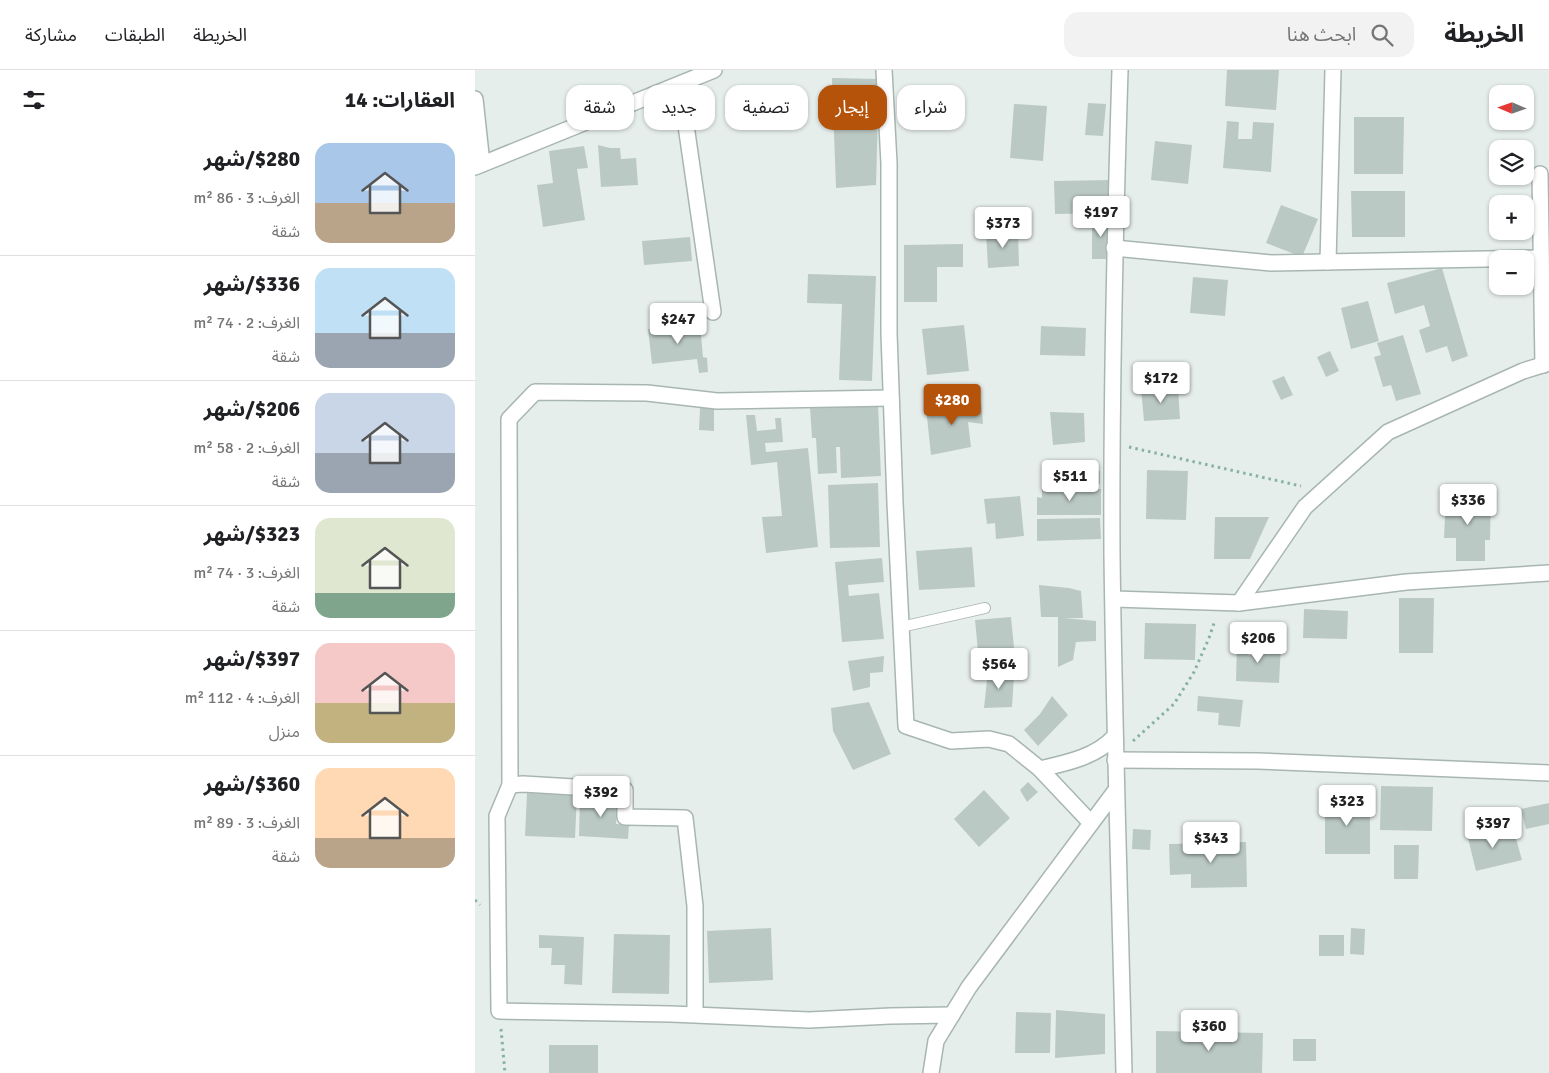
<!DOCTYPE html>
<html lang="ar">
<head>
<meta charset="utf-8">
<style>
	body { margin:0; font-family:Signika,"Noto Sans Arabic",sans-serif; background:#f2f2f2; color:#202124; direction:rtl; height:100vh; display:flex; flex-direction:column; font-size:19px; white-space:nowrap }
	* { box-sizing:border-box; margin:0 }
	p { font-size:16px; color:#757577 }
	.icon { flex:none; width:28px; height:28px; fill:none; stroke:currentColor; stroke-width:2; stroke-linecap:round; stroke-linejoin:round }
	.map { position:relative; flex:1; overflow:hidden; direction:ltr }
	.side { display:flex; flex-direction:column; background:#fff; width:475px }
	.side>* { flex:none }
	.top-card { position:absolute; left:15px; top:15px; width:475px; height:45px; direction:rtl; display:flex; gap:10px }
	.needle { width:32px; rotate:272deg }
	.tools { position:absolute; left:1014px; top:15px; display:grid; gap:10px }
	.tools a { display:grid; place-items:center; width:45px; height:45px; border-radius:10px; background:#fff; box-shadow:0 1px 4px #0004; font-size:25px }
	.price { position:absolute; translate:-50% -42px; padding:0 11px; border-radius:5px; background:#fff; color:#222; font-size:16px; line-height:32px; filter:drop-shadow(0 1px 2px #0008) }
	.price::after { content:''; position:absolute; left:50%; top:30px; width:15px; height:11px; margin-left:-8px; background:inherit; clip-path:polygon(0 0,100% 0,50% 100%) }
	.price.current { background:#b45309; color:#fff }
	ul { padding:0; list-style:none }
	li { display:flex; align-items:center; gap:15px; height:125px; padding:0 20px }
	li+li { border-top:1px solid #e0e0e0 }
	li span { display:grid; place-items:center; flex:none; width:140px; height:100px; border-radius:15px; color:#555 }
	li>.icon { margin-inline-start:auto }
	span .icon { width:60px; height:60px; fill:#fffc; stroke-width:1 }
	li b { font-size:21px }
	h2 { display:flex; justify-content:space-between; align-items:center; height:60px; padding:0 20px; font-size:21px }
	.pill { padding:0 18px; border-radius:15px; background:#fff; box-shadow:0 1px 4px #0004; font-size:18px; line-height:45px }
	.pill.current { background:#b45309; color:#fff }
	header { display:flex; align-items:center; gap:30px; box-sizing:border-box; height:70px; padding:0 25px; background:#fff; border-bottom:1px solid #e0e0e0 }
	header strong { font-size:24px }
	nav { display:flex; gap:28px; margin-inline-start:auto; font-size:18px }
	.search { width:350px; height:45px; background:#f2f2f2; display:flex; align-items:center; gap:12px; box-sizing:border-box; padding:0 18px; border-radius:15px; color:#757577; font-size:19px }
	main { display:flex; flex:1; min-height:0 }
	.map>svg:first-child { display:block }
</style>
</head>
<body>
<header>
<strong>الخريطة</strong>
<div class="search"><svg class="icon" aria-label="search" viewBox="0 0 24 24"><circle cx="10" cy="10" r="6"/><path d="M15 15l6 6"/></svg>ابحث هنا</div>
<nav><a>الخريطة</a><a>الطبقات</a><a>مشاركة</a></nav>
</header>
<main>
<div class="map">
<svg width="1074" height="1003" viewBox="0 0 1074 1003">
	<rect width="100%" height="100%" fill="#e6eeeb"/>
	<!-- building -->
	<g fill="#bbc9c4">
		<path d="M752 0H804L801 40 750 36Z"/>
		<path d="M357 8 404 9 401 115 361 118Z"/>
		<path d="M613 33 631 34 628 66 610 65Z"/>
		<path d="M539 34 572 36 568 91 535 88Z"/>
		<path d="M879 47H929L928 104H879Z"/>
		<path d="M752 51 764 52 763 69H777L778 52 799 53 796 102 748 98Z"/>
		<path d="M680 71 717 75 713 114 676 110Z"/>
		<path d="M123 75 135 78H145L146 89 161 88 163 115 126 117Z"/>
		<path d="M109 76 113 98 102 99 110 150 68 157 62 115 78 113 74 81Z"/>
		<path d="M635 110V143L580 144 579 111Z"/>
		<path d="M876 121H930V167H877Z"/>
		<path d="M806 135 843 149 827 187 791 173Z"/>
		<rect x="617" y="147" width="17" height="42"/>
		<path d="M543 160 544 196 513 198 511 161Z"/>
		<path d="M215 167 217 191 169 195 167 171Z"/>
		<path d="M488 174V197H462V232H429V175Z"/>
		<path d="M967 198 993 286 977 292 972 276 951 283 944 260 955 256 949 235 920 244 912 213Z"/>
		<path d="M333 204 401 206 397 311 364 310 367 234 332 233Z"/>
		<path d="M718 207 753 210 750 246 715 243Z"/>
		<path d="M893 231 904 271 876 279 866 238Z"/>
		<path d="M225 254 228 287 232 288 233 302 224 303 222 289 177 294 173 259Z"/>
		<path d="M489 255 494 301 452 305 447 259Z"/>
		<path d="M566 256 611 258 610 286 565 285Z"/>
		<path d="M928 265 946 324 921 331 916 315 908 317 899 287 906 285 902 273Z"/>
		<path d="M855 281 864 301 851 307 842 287Z"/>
		<path d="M809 306 818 325 806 330 797 311Z"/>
		<path d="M703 317 705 349 669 351 666 319Z"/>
		<path d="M506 331 508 354 493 352 496 377 456 385 451 338Z"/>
		<path d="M403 334 406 406 366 408 365 377H361L362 403 343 404 341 368H337L335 337Z"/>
		<path d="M225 338H239V361L224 360Z"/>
		<path d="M575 342 609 343 610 372 578 375Z"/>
		<path d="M271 345H280L282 361 301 359 300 348H306L308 372 290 373 291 382 333 378 343 477 291 483 287 447 307 446 302 392 276 395Z"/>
		<path d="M672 400 713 401 711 450 671 449Z"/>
		<rect x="610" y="401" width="15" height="13"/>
		<path d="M403 413 405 477 355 478 353 415Z"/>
		<path d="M567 419H626V445H562V427L567 428Z"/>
		<path d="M545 426 549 466 521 469 520 453 512 454 509 429Z"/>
		<path d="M971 426 1016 427 1015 470H1010V491H981V468H969Z"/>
		<path d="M740 447H794L775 489H739Z"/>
		<path d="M625 448 626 469 562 471V449Z"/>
		<path d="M497 477 500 517 444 520 441 481Z"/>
		<path d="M407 488 409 512 373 515 374 526 404 523 409 569 367 572 360 492Z"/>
		<path d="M564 515 594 518 606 521 608 548H589L621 551V571L601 572 598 590 583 597V547H566Z"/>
		<path d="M924 528H959L958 583H924Z"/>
		<path d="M829 539 873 541 872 569 828 568Z"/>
		<path d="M536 547 540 588 504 591 500 550Z"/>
		<path d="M670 553 721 554 720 590 669 589Z"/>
		<path d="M762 573 778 574 773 585 787 586V574L806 575 804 613 761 611Z"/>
		<path d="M409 586 408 602 395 603V617L378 621 373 591Z"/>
		<path d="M513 601 539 605 537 637 509 638Z"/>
		<path d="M577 626 593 645 563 676 549 660 565 644Z"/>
		<path d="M723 626 768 630 765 657 743 655 744 643 722 641Z"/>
		<path d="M394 632 416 684 378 700 358 661 356 638Z"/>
		<path d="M553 712 563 722 552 732 545 720Z"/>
		<path d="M906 716 958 717 957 761 905 760Z"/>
		<path d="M509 720 535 748 504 777 479 749Z"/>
		<path d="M52 723 102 725 100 768 50 766Z"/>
		<path d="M105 726 143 727 141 754H154L153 769 104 766Z"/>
		<rect x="850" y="731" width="45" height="53"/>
		<path d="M1074 733V754L1051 759 1046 739Z"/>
		<path d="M1002 757 1004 767 1038 758 1047 790 1001 801 991 760Z"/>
		<path d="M658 759 676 760 675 780 657 779Z"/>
		<path d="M771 772 772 817 716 818V804L695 805 694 774Z"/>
		<path d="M919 775H944L943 809H919Z"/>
		<path d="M296 858 298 910 234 913 232 861Z"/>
		<path d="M876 858 890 859 889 885 875 884Z"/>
		<path d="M139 864 195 865 194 924 137 923Z"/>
		<path d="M64 865 109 867 107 915 89 914 90 895H76L77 878H64Z"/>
		<rect x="844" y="865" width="25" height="21"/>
		<path d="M581 940 630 944V984L580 988Z"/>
		<path d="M541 942 576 943 575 983H540Z"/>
		<path d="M681 961 788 963 787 1003H681Z"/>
		<rect x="818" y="969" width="23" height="22"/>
		<rect x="74" y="975" width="49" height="28"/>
	</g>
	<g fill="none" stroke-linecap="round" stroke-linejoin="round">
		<defs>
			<path id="service" d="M426 557 510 538"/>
			<g id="minor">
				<path d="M409 0 414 93V263L420 433 431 656 476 671 514 669 534 674 565 699C591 693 621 687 639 667"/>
				<path d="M645 0C640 161 636 323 637 484 639 657 645 830 649 1003"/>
				<path d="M205 14 238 242"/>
				<path d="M0 29 7 94"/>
				<path d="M0 97 239 0"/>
				<path d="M1065 104 1068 295"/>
				<path d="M639 178 796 193 1066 188"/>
				<path d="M853 192 858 0"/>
				<path d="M639 529 764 533 931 512 1074 503"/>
				<path d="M764 533 830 437 913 362 1048 301 1074 293"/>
				<path d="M640 690 783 691 1074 703"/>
				<path d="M565 699 616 753"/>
				<path d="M35 715 34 349 60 322 172 323 242 331 416 328"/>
				<path d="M220 945V836L210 748 150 747V720L48 714 35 715 22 746 24 941 196 944 334 950 415 946 477 945"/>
				<path d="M456 1003 461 971 494 917 641 720"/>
			</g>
		</defs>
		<!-- service casing -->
		<use href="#service" stroke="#a8b6b2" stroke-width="12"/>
		<!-- minor casing -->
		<use href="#minor" stroke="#a8b6b2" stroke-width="18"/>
		<!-- path -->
		<g stroke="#87b1a5" stroke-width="3" stroke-dasharray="2.5 4" stroke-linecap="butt">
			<path d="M654 377 826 416"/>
			<path d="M658 671 699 634 719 602 734 568 740 550"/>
			<path d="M0 830 5 835"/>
			<path d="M26 959 30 1003"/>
		</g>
		<!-- service -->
		<use href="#service" stroke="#fff" stroke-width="10"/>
		<!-- minor -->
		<use href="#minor" stroke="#fff" stroke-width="15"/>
	</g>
</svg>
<div class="tools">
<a><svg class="needle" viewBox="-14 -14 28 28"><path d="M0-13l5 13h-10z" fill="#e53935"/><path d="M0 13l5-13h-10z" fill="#757577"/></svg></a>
<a><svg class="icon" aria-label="layers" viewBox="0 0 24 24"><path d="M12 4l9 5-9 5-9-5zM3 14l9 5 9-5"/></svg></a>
<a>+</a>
<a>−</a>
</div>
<b class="price" style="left:626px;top:168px">$197</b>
<b class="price" style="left:528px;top:179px">$373</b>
<b class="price" style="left:203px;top:275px">$247</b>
<b class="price" style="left:686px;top:334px">$172</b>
<b class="price current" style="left:477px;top:356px">$280</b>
<b class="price" style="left:595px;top:432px">$511</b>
<b class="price" style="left:993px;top:456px">$336</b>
<b class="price" style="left:783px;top:594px">$206</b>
<b class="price" style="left:524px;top:620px">$564</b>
<b class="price" style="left:126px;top:748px">$392</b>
<b class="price" style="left:872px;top:757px">$323</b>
<b class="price" style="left:1018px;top:779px">$397</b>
<b class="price" style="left:736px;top:794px">$343</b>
<b class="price" style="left:734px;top:982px">$360</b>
<div class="top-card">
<a class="pill">شراء</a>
<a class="pill current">إيجار</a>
<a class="pill">تصفية</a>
<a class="pill">جديد</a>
<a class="pill">شقة</a>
</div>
</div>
<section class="side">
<h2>العقارات: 14<svg class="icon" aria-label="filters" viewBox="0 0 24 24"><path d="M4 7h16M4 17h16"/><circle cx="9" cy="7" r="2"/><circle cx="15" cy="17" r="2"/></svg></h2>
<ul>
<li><span style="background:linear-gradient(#a9c7e8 60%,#b9a48a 0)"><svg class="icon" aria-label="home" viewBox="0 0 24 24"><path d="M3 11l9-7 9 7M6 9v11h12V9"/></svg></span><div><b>$280/شهر</b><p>الغرف: 3 · 86 m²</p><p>شقة</p></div></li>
<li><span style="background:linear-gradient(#bfe0f5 65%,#9aa5b1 0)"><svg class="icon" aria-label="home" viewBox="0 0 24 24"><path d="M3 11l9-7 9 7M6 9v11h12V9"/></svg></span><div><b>$336/شهر</b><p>الغرف: 2 · 74 m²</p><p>شقة</p></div></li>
<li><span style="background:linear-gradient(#c9d6e8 60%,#9aa5b1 0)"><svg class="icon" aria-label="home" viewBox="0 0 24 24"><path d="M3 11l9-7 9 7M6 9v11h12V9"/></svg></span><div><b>$206/شهر</b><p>الغرف: 2 · 58 m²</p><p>شقة</p></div></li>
<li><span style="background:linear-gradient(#dfe7d0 75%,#7fa58c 0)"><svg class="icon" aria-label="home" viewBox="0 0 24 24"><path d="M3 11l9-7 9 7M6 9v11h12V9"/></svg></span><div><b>$323/شهر</b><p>الغرف: 3 · 74 m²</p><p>شقة</p></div></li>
<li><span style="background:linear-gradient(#f6c9c9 60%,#c2b280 0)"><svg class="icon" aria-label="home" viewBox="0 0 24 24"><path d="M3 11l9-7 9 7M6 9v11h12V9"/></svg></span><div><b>$397/شهر</b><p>الغرف: 4 · 112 m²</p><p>منزل</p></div></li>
<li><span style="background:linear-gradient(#ffd9b3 70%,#b9a48a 0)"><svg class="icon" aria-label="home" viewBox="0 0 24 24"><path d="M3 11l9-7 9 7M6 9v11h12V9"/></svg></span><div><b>$360/شهر</b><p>الغرف: 3 · 89 m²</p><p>شقة</p></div></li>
</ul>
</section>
</main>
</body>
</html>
